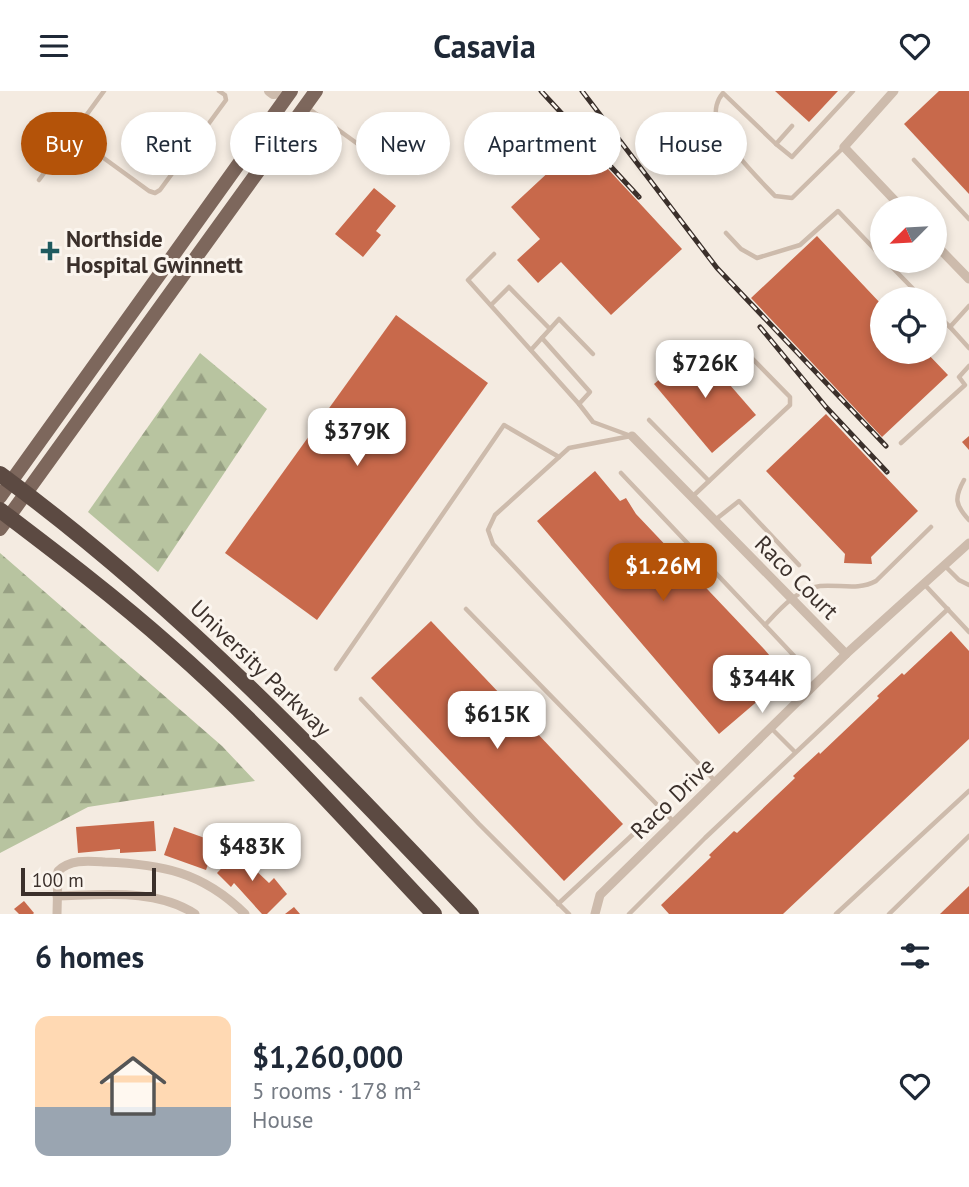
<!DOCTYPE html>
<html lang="en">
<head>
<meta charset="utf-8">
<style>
	body { margin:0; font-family:"PT Sans",sans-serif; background:#f2f2f3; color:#1f2937; height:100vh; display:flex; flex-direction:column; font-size:26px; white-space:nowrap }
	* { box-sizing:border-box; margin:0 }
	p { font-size:23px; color:#747a83 }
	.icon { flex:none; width:38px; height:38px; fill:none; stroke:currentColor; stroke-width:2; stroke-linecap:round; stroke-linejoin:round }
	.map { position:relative; height:823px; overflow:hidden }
	.drawer { display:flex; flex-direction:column; background:#fff; flex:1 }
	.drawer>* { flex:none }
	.banner { position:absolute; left:21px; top:21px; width:928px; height:63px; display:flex; gap:14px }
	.needle { width:46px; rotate:246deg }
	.fabs { position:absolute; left:870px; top:105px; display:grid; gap:14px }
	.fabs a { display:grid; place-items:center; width:77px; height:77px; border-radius:50%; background:#fff; box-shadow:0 4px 10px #0003; font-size:35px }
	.scale { position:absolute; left:21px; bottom:18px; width:135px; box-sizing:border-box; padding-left:7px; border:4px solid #3b302b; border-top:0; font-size:19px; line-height:24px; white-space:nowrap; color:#3b302b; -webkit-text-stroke:5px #fbf5ee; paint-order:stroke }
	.price { position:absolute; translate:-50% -60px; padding:0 16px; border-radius:14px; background:#fff; color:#222; font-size:23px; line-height:46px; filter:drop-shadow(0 2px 4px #0008) }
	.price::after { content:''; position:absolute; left:50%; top:42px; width:21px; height:16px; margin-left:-10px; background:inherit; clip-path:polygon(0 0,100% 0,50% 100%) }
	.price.current { background:#b45309; color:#fff }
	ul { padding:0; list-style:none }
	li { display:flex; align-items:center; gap:21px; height:175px; padding:0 35px }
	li+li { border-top:2px solid #e0e1e3 }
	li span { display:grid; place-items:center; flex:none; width:196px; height:140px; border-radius:14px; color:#555 }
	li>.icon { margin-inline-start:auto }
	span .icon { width:84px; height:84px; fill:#fffc; stroke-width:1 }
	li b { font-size:30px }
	h2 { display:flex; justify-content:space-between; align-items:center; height:84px; padding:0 35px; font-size:30px }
	.chip { padding:0 24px; border-radius:32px; background:#fff; box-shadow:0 4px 10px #0003; font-size:24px; line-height:63px }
	.chip.current { background:#b45309; color:#fff }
	header { display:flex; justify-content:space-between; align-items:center; height:91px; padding:0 35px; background:#fff; font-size:32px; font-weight:800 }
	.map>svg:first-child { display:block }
</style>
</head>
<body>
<header><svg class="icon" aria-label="menu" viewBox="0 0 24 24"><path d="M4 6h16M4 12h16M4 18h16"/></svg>Casavia<svg class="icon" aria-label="heart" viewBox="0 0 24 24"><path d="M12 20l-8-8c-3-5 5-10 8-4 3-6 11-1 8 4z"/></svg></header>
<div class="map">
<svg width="969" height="823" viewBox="0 0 969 823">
	<defs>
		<pattern id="forest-firs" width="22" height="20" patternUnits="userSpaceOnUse" patternTransform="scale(1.75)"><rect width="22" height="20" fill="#b8c4a0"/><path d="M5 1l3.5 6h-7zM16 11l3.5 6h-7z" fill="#97a083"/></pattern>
	</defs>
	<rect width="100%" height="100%" fill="#f4ebe1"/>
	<!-- forest -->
	<g fill="url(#forest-firs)">
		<path d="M200 262 267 318 158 481 88 421Z"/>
		<path d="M0 462 222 655 255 690 88 716 0 762Z"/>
	</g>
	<!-- building -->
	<g fill="#c8694b">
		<path d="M775 0H838L809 31Z"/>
		<path d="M939 0H969V103L904 33Z"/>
		<path d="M582 50 682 158 611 224 561 171 538 192 517 169 540 148 511 116Z"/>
		<path d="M374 97 396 115 376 140 381 144 363 166 335 143Z"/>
		<path d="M817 145 882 214V261H926L948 284 882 346 751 207Z"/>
		<path d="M396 224 488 292 317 529 225 462Z"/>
		<path d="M697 256 756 324 712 362 654 293Z"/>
		<path d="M826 323 918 420 871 466 872 473 844 472 845 463 766 380Z"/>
		<path d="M969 345V359L962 351Z"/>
		<path d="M595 380 620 410 626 407 636 423 764 558 787 585 719 643 537 430Z"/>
		<path d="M431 530 623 733 564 790 371 587Z"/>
		<path d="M951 540 969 560V648L783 823H669L661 814 711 766 709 764 734 740 737 742 795 687 793 685 819 661 820 663 879 607 877 605 902 582 904 584Z"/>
		<path d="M154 730 156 760 120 762V758L78 762 76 736Z"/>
		<path d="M174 736 216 751 206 779 164 764Z"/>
		<path d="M238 760 246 768 249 765 254 770 250 774 269 792 274 787 287 803 267 823H262L234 792 231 796 217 782Z"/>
		<path d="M969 795V823H940Z"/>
		<path d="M24 810 34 822 33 823H19L14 818Z"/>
		<path d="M294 816 300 823H285Z"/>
	</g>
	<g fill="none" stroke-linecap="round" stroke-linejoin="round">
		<!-- service -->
		<g stroke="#cdbbac" stroke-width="4.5">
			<path d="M308 17 362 56 368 62V73"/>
			<path d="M792 35 776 53 723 2C717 9 714 19 717 28 725 55 756 85 775 105L792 107 844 56"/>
			<path d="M72 44 149 100 155 102 160 99 226 9 225 4 219 0"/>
			<path d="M776 53 792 66 853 0"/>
			<path d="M914 69 969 128"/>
			<path d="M39 89 104 0"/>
			<path d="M726 142 741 158 757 167 800 154 838 120 882 166"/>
			<path d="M494 163 468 189 579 313"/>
			<path d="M886 170 923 208"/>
			<path d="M491 214 509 196 550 238"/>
			<path d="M969 215 950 236 969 257"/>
			<path d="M934 221 950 236"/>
			<path d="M542 247 590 301 579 313 593 331 631 345"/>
			<path d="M531 259 559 228 593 263"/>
			<path d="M649 329 709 390"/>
			<path d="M631 345 569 357 495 424 488 439 493 453 715 690"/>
			<path d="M901 352 965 294 959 286 969 275"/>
			<path d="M621 382 765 534C780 518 797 498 820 495 839 493 858 500 876 490L931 436"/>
			<path d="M964 389C954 407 955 414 969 429"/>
			<path d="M692 406 790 314V306L740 255"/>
			<path d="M715 429 739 410 799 474"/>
			<path d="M945 475 959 489 969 494"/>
			<path d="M924 493 969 541"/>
			<path d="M466 518 674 731"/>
			<path d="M765 534 797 568"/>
			<path d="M336 578 504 334 559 366"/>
			<path d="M361 608 479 733 569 823"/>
			<path d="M771 637 795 661"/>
			<path d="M558 813 642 735"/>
			<path d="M629 823 705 747 948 518"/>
			<path d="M836 823 969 700"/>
			<path d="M889 823 969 745"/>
		</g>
		<!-- minor -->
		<g stroke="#cdbbac" stroke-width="9">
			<path d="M894 0 844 56 902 117"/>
			<path d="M934 152 969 188"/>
			<path d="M632 345 846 563"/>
			<path d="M57 805C102 804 156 797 195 823"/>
			<path d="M57 823 58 780C71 768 88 770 105 771 161 773 203 781 245 823"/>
			<path d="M595 823 600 804 846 563 969 452"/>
		</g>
		<!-- tertiary -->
		<path stroke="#cdbbac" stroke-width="10" d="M269 0 273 3 284 2 283 0"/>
		<!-- primary -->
		<g stroke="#7d675c" stroke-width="14">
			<path d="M0 406 291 0"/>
			<path d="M0 438 316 0"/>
		</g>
		<!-- motorway -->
		<g stroke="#5c4a42" stroke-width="16">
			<path d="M0 383C177 513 321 665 471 823"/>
			<path d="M0 419C58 463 116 507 170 555 264 637 348 732 434 823"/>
		</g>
		<defs>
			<g id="rail">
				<path d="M541 0 639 106"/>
				<path d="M582 0 717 177 886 355"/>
				<path d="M760 236 826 316 887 381"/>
			</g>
		</defs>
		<!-- rail casing -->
		<use href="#rail" stroke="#3b302b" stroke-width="5"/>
		<!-- rail -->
		<use href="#rail" stroke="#fbf5ee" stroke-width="2.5" stroke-dasharray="8" stroke-linecap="butt"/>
	</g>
	<!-- markers -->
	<path fill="#1f5a5e" stroke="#fbf5ee" stroke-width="2.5" d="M46.5 149.5h7v7h7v7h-7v7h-7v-7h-7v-7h7z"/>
	<g text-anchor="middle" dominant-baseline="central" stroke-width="6" stroke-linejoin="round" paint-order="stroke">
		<!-- poi labels -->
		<g font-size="23" font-weight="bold" fill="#3b302b" stroke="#fbf5ee" text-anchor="start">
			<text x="66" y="147">Northside<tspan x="66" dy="26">Hospital Gwinnett</tspan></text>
		</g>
		<!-- street labels -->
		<g font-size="23" fill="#3b302b" stroke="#fbf5ee">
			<text transform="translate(797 486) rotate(45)">Raco Court</text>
			<text transform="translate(261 577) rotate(44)">University Parkway</text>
			<text transform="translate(672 707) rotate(-44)">Raco Drive</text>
		</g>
	</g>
</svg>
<div class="fabs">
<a><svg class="needle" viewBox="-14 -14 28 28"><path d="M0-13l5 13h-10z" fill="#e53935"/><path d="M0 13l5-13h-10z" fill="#747a83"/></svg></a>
<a><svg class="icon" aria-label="locate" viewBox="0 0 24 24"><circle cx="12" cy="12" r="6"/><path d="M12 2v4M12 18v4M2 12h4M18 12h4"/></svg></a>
</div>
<div class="scale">100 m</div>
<b class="price" style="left:705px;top:309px">$726K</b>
<b class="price" style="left:357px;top:377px">$379K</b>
<b class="price current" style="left:663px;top:512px">$1.26M</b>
<b class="price" style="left:762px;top:624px">$344K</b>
<b class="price" style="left:497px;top:660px">$615K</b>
<b class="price" style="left:252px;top:792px">$483K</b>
<div class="banner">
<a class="chip current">Buy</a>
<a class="chip">Rent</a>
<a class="chip">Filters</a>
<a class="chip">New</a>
<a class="chip">Apartment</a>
<a class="chip">House</a>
</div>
</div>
<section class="drawer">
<h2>6 homes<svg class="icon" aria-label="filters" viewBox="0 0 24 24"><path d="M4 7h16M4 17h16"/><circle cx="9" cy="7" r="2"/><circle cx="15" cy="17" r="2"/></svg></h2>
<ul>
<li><span style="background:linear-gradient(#ffd9b3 65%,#9aa5b1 0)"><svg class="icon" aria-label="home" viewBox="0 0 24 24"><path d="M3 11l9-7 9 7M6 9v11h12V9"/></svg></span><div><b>$1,260,000</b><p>5 rooms · 178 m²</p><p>House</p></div><svg class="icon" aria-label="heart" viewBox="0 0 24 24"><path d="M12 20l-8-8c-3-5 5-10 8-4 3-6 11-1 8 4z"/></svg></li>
</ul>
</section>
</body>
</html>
